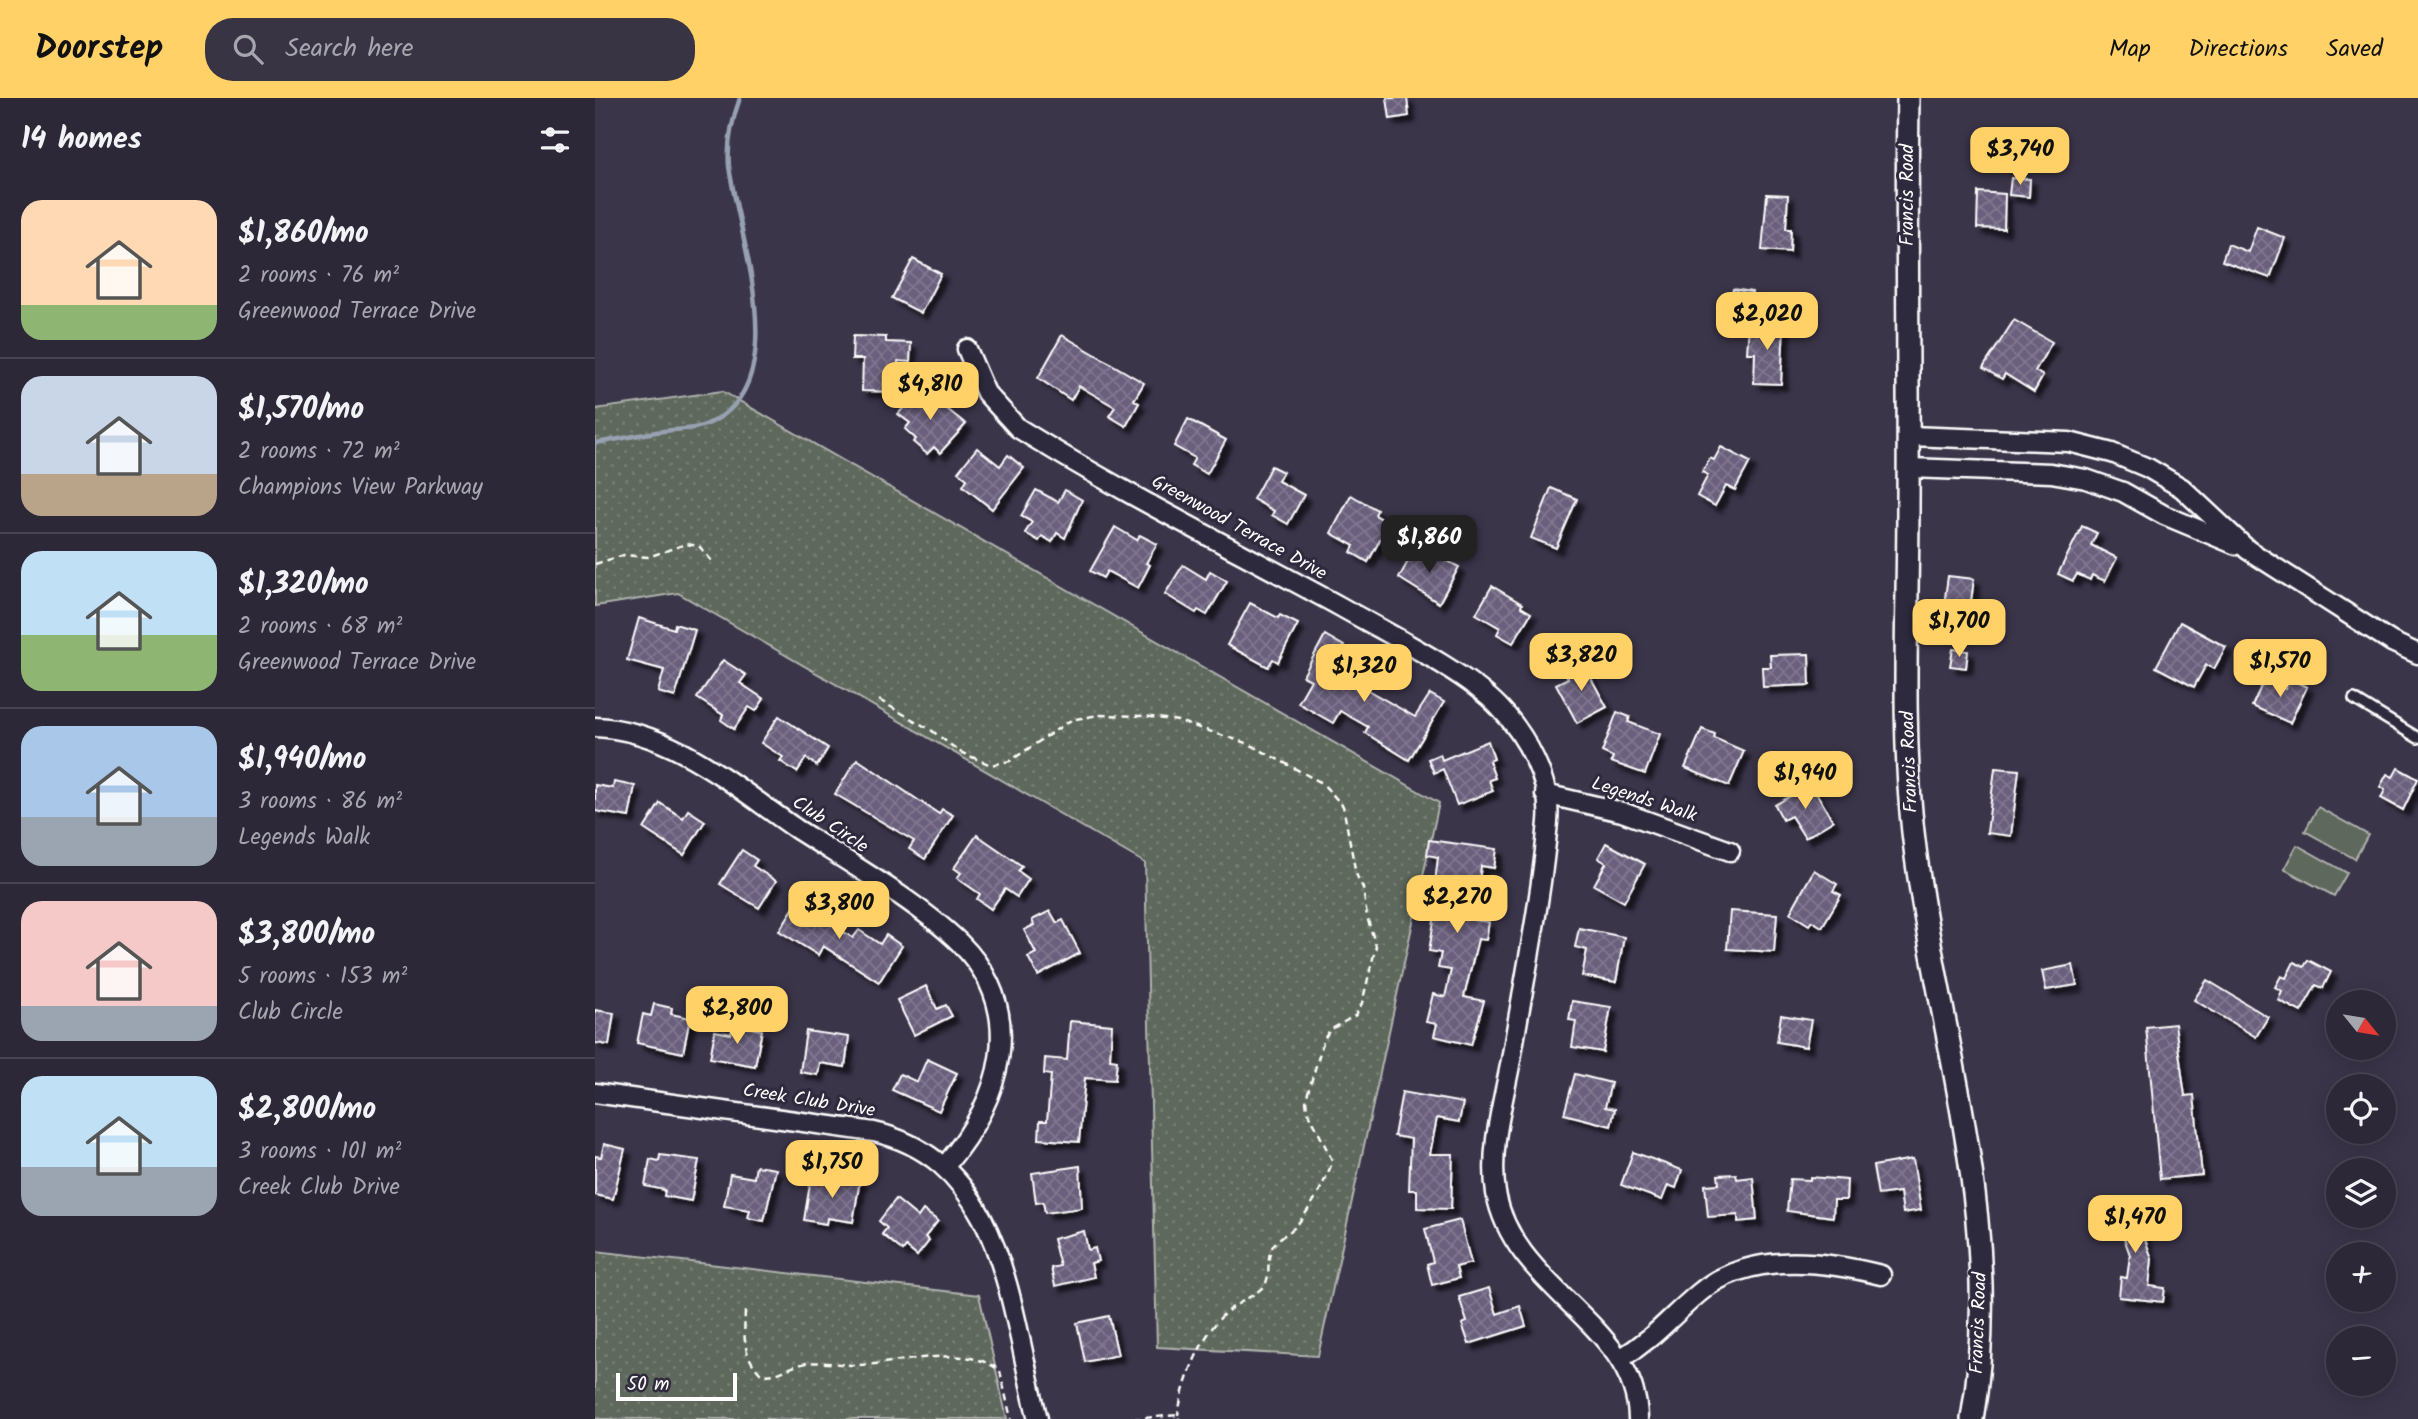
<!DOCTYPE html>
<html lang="en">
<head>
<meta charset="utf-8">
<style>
	body { margin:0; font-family:Kalam,sans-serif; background:#383443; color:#f1f3f6; height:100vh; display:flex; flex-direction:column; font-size:26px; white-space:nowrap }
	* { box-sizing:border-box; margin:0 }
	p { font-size:23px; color:#a6a6ae }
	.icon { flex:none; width:38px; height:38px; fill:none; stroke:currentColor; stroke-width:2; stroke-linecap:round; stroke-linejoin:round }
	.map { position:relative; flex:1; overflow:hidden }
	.sheet { display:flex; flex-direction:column; background:#2c2838; width:595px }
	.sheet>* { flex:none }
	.needle { width:46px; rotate:120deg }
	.buttons { position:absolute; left:1731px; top:892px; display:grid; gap:14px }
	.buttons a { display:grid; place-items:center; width:70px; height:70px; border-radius:50%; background:#2c2838; box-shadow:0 4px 18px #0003,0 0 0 2px #484453; font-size:35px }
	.scale { position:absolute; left:21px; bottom:18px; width:121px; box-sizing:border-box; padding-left:7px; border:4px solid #fff; border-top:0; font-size:19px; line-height:24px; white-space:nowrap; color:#fff; -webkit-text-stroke:5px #2f2a3d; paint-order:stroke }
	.price { position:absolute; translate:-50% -60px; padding:0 16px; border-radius:14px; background:#ffd166; color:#111; font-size:23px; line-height:46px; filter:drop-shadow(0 2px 4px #0008) }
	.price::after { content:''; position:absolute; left:50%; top:42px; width:21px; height:16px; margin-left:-10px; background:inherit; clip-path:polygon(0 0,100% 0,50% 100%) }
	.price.current { background:#222; color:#fff }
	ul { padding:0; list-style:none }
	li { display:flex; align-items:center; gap:21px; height:175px; padding:0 21px }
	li+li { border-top:2px solid #484453 }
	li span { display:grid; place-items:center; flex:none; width:196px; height:140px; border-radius:21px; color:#555 }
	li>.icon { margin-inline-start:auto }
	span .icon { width:84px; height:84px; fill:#fffc; stroke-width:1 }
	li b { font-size:30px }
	h2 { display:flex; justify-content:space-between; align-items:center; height:84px; padding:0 21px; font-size:30px }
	header { display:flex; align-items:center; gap:42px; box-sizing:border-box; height:98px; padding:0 35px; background:#ffd166; color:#111 }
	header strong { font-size:33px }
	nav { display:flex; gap:38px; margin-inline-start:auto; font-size:24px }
	.search { width:490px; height:63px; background:#383443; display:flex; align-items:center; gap:18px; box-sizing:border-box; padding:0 24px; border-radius:28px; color:#a6a6ae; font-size:26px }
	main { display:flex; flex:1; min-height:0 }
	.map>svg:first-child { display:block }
</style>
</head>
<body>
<header>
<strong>Doorstep</strong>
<div class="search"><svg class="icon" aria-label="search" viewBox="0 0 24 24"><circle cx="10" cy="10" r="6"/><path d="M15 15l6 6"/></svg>Search here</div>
<nav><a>Map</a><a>Directions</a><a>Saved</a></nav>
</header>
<main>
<section class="sheet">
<h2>14 homes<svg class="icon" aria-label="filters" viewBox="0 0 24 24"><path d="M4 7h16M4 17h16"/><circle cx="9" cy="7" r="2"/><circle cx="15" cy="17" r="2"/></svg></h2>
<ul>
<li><span style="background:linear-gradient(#ffd9b3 75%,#8fb573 0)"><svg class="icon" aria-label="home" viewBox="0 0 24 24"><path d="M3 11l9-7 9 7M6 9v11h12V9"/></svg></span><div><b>$1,860/mo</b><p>2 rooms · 76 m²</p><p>Greenwood Terrace Drive</p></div></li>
<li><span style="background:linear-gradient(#c9d6e8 70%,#b9a48a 0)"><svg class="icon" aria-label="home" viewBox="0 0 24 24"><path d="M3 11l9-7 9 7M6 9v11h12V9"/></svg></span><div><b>$1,570/mo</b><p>2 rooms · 72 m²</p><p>Champions View Parkway</p></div></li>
<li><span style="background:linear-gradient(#bfe0f5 60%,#8fb573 0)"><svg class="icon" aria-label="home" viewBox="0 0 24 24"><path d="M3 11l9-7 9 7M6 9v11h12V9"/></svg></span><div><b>$1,320/mo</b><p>2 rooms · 68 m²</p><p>Greenwood Terrace Drive</p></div></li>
<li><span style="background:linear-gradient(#a9c7e8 65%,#9aa5b1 0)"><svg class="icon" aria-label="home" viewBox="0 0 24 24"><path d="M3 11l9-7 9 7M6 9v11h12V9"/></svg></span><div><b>$1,940/mo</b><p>3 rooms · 86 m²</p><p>Legends Walk</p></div></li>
<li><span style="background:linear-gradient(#f6c9c9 75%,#9aa5b1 0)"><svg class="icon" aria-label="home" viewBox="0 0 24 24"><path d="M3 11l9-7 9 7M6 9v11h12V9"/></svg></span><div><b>$3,800/mo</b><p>5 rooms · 153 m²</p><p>Club Circle</p></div></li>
<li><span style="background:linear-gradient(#bfe0f5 65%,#9aa5b1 0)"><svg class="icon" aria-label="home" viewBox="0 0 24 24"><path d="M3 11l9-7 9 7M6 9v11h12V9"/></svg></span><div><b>$2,800/mo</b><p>3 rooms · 101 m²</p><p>Creek Club Drive</p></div></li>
</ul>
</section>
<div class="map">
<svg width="1823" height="1321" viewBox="0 0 1823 1321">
	<defs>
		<pattern id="grass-dots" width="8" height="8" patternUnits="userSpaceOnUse" patternTransform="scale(1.75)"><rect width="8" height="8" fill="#5f675b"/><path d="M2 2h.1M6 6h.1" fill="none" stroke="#777e74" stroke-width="1.8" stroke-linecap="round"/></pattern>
		<pattern id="building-cross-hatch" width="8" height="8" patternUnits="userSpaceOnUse" patternTransform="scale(1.75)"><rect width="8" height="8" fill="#6a5f7c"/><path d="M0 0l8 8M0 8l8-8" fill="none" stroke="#807790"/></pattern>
		<filter id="shadow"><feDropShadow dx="6" dy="6" stdDeviation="2" flood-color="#0009"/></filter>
	</defs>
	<rect width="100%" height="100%" fill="#3b354a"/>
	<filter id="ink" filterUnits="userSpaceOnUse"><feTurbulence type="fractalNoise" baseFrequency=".0143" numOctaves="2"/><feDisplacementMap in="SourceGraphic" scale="14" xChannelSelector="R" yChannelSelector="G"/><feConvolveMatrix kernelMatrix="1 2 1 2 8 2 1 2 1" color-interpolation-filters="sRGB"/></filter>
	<g filter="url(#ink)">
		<!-- grass -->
		<g fill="url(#grass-dots)" stroke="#afb3ad" stroke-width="2">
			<path d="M127 293 844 705 723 1258 562 1249 550 765 83 495 0 508V311Z"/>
			<path d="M0 1153 384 1197 412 1321H0Z"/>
		</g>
		<!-- pitch -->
		<g fill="#5f675b" stroke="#afb3ad" stroke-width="2">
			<path d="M1723 709 1773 737 1760 761 1710 733Z"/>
			<path d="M1702 747 1752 775 1739 798 1689 771Z"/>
		</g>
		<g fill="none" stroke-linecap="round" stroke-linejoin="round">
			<!-- stream -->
			<path stroke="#98a1b2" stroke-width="4.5" d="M0 345C23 342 45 336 68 333 81 331 98 332 110 327 203 291 143 137 134 68 132 44 137 22 145 0"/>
		</g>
		<!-- building -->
		<g fill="url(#building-cross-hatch)" stroke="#fff" stroke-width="2" filter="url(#shadow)">
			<path d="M792 0H812L814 18 795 21Z"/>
			<path d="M1416 80 1435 81 1434 99 1414 97Z"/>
			<path d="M1383 94 1410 96 1409 131 1382 130Z"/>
			<path d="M1172 96 1193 97 1191 131H1196L1195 154 1167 152Z"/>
			<path d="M1662 129 1690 140 1675 180 1627 163 1633 146 1653 154Z"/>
			<path d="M318 161 346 176 326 215 297 200Z"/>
			<path d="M1138 191 1157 194 1153 216 1134 214Z"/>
			<path d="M1419 222 1457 244 1440 273 1448 278 1439 294 1410 276 1407 281 1388 270Z"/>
			<path d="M1154 225 1189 227 1186 286 1159 285 1160 255H1152Z"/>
			<path d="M467 237 549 285 539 302 544 305 531 328 514 318 520 309 484 288 476 302 443 280Z"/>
			<path d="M258 238 291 239V244L316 245 315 264 303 263 301 294 267 293 268 261H257Z"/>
			<path d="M326 290 371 326 345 355 339 349 332 356 318 344 321 341 310 331 315 325 303 316Z"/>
			<path d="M593 321 631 342 612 376 596 367 600 360 579 348Z"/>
			<path d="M1126 349 1155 364 1140 392 1131 388 1120 408 1102 398 1113 377 1107 374 1115 360 1119 362Z"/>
			<path d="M382 350 405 368 413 357 429 370 397 411 368 388 372 381 363 374Z"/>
			<path d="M676 368 688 374 683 383 709 397 693 426 677 417 679 413 658 401Z"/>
			<path d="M956 390 982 401 961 450 936 440Z"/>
			<path d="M441 392 463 404 470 392 487 402 470 440 462 435 457 444 447 438 444 443 430 435 437 424 426 418Z"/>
			<path d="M756 397 782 412 780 417 794 425 773 464 756 454 759 448 736 435Z"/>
			<path d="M1487 428 1502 435 1496 447 1522 460 1510 483 1497 477 1495 482 1482 476 1478 483 1463 476Z"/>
			<path d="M520 429 542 442 545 437 562 446 551 465 555 467 543 490 512 473 508 480 495 473Z"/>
			<path d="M818 454 835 463 839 456 864 469 844 505 804 480Z"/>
			<path d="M588 467 611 481 615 473 632 483 612 517 603 512 601 515 570 496Z"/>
			<path d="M1353 478 1379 481 1375 511 1349 507Z"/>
			<path d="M897 488 927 506 926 509 936 515 918 545 902 536 905 530 881 516Z"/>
			<path d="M655 505 683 520 685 517 703 526 683 564 678 561 673 569 632 547Z"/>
			<path d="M44 520 79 531 80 526 100 532 80 599 63 594 69 572 32 562Z"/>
			<path d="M1585 524 1631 549 1619 571 1611 567 1599 589 1561 569Z"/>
			<path d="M730 537 749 548 736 571 820 619 835 596 849 604 814 662 770 635 773 629 745 613 738 625 703 605 716 582 708 578Z"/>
			<path d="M1358 551 1373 553 1371 570 1355 568Z"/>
			<path d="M1214 556 1215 587 1168 589 1167 569H1176L1175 557Z"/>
			<path d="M128 562 151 577 145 585 169 601 161 613 154 609 139 631 126 622 128 617 102 600Z"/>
			<path d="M986 562 1012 609 982 625 961 586 973 580 968 572Z"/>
			<path d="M1695 581 1712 589 1695 625 1657 608 1669 582 1690 591Z"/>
			<path d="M1022 614 1035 619 1033 624 1065 636 1050 676 1016 664 1018 659 1007 654Z"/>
			<path d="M184 618 233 650 222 668 211 660 202 674 185 663 188 659 166 645Z"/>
			<path d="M1107 631 1120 636 1119 640 1149 653 1134 688 1090 670Z"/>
			<path d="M893 643 899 661 894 663 900 680 894 682 898 693 862 707 848 671 839 675 833 661 845 656 847 662Z"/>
			<path d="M262 661 344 716 347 711 358 717 330 761 314 751 319 743 240 696Z"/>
			<path d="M1400 670 1424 672 1416 738 1392 735Z"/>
			<path d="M1803 670 1823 681 1808 712 1786 700 1790 692 1785 689 1792 676 1798 679Z"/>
			<path d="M19 684 40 688 34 719 0 713V687L18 690Z"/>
			<path d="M1216 686 1238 723 1210 740 1196 718 1188 722 1180 707Z"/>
			<path d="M65 705 88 720 93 712 110 723 89 757 49 731Z"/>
			<path d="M382 737 427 768 423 773 434 781 422 799 410 791 396 811 382 801 385 796 362 780 366 775 359 770Z"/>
			<path d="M834 742 902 751 899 770 886 768 879 822 894 824 891 842 883 841 869 899 889 903 876 947 839 938 842 926 831 924 838 896 850 899 856 872 843 870 846 855 834 853 844 793H839L843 759 832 757Z"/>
			<path d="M1011 745 1050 766 1029 804 999 787 1011 765 1003 760Z"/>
			<path d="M147 752 162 762 158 768 181 783 164 810 125 786Z"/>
			<path d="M1219 772 1242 786 1238 793 1246 797 1227 829 1217 823 1214 827 1195 815Z"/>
			<path d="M206 798 223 808 218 815 258 840 264 832 285 846 291 837 307 848 284 884 228 848 223 857 184 833Z"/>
			<path d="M455 813 462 825 468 822 485 855 443 878 433 859 441 855 429 832 439 827 437 822Z"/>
			<path d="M1135 813 1182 816 1179 854 1132 851Z"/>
			<path d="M984 830 1029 839 1021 884 987 878 992 852 980 849Z"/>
			<path d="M1713 862 1736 874 1728 890 1721 887 1706 914 1683 902 1687 893 1680 889 1686 878 1691 880 1699 864 1709 869Z"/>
			<path d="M1478 867 1482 887 1451 892 1447 873Z"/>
			<path d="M1612 882 1673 919 1661 939 1599 902Z"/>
			<path d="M331 888 342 911 351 907 357 918 319 937 302 902Z"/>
			<path d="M977 903 1016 909 1008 954 977 949 981 923 974 922Z"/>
			<path d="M59 906 77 910 76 916 95 920 88 955 42 945 48 916 56 918Z"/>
			<path d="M0 912 19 915 14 947 0 945Z"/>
			<path d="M1186 917 1216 922 1211 949 1182 944Z"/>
			<path d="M475 923 517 927 515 961 522 962 520 982 490 980 484 1044 444 1041 445 1023H452L456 977 449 976 450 960 472 962Z"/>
			<path d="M1580 926 1590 998 1599 997 1607 1077 1565 1081 1551 929Z"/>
			<path d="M138 927 167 932 160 968 115 960 120 933 136 936Z"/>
			<path d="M211 933 254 939 250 969 225 965 223 977 205 974Z"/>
			<path d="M332 961 362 975 344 1013 297 992 305 976 322 984Z"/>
			<path d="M980 976 1016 985 1010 1009 1020 1011 1016 1028 969 1016Z"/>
			<path d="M807 994 868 1005 864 1024 842 1020 835 1056H858L856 1111 822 1110V1092H814L816 1041 799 1038Z"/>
			<path d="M9 1046 30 1051 18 1101 0 1097V1058L6 1059Z"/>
			<path d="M1038 1054 1087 1072 1081 1090 1073 1087 1067 1102 1026 1087Z"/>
			<path d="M65 1057 104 1062 96 1103 69 1098 70 1092 50 1088 55 1061 64 1063Z"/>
			<path d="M1318 1061 1326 1112 1308 1115 1305 1094 1283 1097 1278 1068Z"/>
			<path d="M161 1068 181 1071 169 1123 153 1120 155 1112 129 1108 135 1076 159 1080Z"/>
			<path d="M485 1068 487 1110 450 1115 448 1104 441 1105 437 1075Z"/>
			<path d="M1141 1076 1142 1081 1158 1079 1162 1122 1143 1124V1117L1113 1119 1110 1087 1124 1086 1123 1077Z"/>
			<path d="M245 1079 265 1082 258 1124 232 1120 231 1126 209 1122 216 1080 244 1084Z"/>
			<path d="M1215 1079 1252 1082 1251 1102H1239L1238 1119 1192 1113 1195 1081 1215 1082Z"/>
			<path d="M301 1101 323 1119 328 1112 343 1123 330 1139 334 1143 322 1158 311 1149 308 1153 287 1136 292 1130 284 1123Z"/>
			<path d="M1528 1104 1541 1106 1544 1124 1557 1161 1554 1188 1570 1190 1568 1204 1524 1199 1526 1179 1532 1180 1535 1157 1525 1129 1515 1128 1512 1120 1513 1110Z"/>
			<path d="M865 1122 876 1165 861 1169 864 1180 837 1187 832 1166 838 1164 830 1131Z"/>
			<path d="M489 1133 493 1152 500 1150 503 1163 496 1165 499 1179 460 1188 456 1170 465 1168 458 1141Z"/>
			<path d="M894 1190 902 1216 925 1208 931 1228 874 1246 867 1226 872 1224 864 1199Z"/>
			<path d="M514 1218 523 1257 490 1264 482 1225Z"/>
		</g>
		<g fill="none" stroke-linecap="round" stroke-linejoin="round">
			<defs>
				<path id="service" d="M1759 601 1823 640"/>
				<g id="minor">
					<path d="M372 251 391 295 423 330C527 395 638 450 746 509 790 534 871 574 904 609 931 637 957 684 953 724 946 803 929 883 916 962 908 1005 894 1051 901 1095 918 1191 1042 1226 1043 1321"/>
					<path d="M1314 338 1474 344 1517 355 1553 370 1587 390 1653 452 1797 544 1823 556"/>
					<path d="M1314 370 1456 375 1491 381 1528 394 1569 417 1641 447"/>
					<path d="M0 629C77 632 139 688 200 730 251 763 323 804 365 845 435 915 405 1003 350 1068"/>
					<path d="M950 696 1027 714 1135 753"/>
					<path d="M0 995 279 1034C410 1063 415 1214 443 1321"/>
					<path d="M1025 1261C1061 1239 1074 1220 1104 1195 1153 1153 1227 1162 1286 1177"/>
				</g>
				<path id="tertiary" d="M1313 0C1311 136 1314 271 1313 407 1313 515 1306 626 1318 734 1340 929 1412 1122 1377 1321"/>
			</defs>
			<!-- service casing -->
			<use href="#service" stroke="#fff" stroke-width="14"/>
			<!-- minor casing -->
			<use href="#minor" stroke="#fff" stroke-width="23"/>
			<!-- tertiary casing -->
			<use href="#tertiary" stroke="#fff" stroke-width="26"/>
			<!-- path -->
			<g stroke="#fff" stroke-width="2.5" stroke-dasharray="7 5" stroke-linecap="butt">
				<path d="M0 466 29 457 53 459 91 446 104 448 117 463"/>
				<path d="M284 602 336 632 365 654 396 667 415 663 476 622 503 617 549 618 583 623 654 646 727 685 748 708 761 776 768 790 772 819 781 848 767 905 761 917 735 932 729 941 711 1001 712 1011 737 1062 735 1070C727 1090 715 1111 701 1128 695 1135 685 1138 680 1145 669 1159 677 1174 670 1187 659 1199 641 1205 629 1216 605 1240 588 1284 583 1317"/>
				<path d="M150 1213C149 1238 147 1256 165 1275 180 1281 192 1269 207 1266 224 1262 244 1267 261 1267 304 1267 371 1244 405 1273L416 1321"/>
				<path d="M538 1321 583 1317 584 1321"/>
			</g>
			<!-- service -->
			<use href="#service" stroke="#2f2a3d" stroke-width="9"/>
			<!-- minor -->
			<use href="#minor" stroke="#2f2a3d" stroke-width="18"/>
			<!-- tertiary -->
			<use href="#tertiary" stroke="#2f2a3d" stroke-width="21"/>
		</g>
	</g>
	<g text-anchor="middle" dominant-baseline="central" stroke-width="6" stroke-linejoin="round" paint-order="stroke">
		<!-- street labels -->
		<g font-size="19" fill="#fff" stroke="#2f2a3d">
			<text transform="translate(1313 97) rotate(-90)">Francis Road</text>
			<text transform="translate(644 430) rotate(29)">Greenwood Terrace Drive</text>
			<text transform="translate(1315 664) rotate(-92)">Francis Road</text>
			<text transform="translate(1049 702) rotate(18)">Legends Walk</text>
			<text transform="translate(235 727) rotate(34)">Club Circle</text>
			<text transform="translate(214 1003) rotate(9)">Creek Club Drive</text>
			<text transform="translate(1384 1225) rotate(-88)">Francis Road</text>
		</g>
	</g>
</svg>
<div class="buttons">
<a><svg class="needle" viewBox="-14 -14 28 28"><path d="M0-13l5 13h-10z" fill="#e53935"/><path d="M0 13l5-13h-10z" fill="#a6a6ae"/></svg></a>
<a><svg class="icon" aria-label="locate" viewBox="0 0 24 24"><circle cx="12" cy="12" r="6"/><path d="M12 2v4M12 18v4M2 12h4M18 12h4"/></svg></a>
<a><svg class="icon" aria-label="layers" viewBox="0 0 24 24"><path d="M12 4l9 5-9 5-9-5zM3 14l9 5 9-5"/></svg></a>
<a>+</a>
<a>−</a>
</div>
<div class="scale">50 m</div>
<b class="price" style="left:1425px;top:89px">$3,740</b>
<b class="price" style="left:1172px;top:254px">$2,020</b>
<b class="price" style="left:335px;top:324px">$4,810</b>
<b class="price current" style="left:834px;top:477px">$1,860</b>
<b class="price" style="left:1364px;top:561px">$1,700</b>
<b class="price" style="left:986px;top:595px">$3,820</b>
<b class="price" style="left:1685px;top:601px">$1,570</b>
<b class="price" style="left:769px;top:606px">$1,320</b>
<b class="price" style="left:1210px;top:713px">$1,940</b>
<b class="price" style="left:862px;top:837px">$2,270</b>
<b class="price" style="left:244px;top:843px">$3,800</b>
<b class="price" style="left:142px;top:948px">$2,800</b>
<b class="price" style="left:237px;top:1102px">$1,750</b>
<b class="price" style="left:1540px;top:1157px">$1,470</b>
</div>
</main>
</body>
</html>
